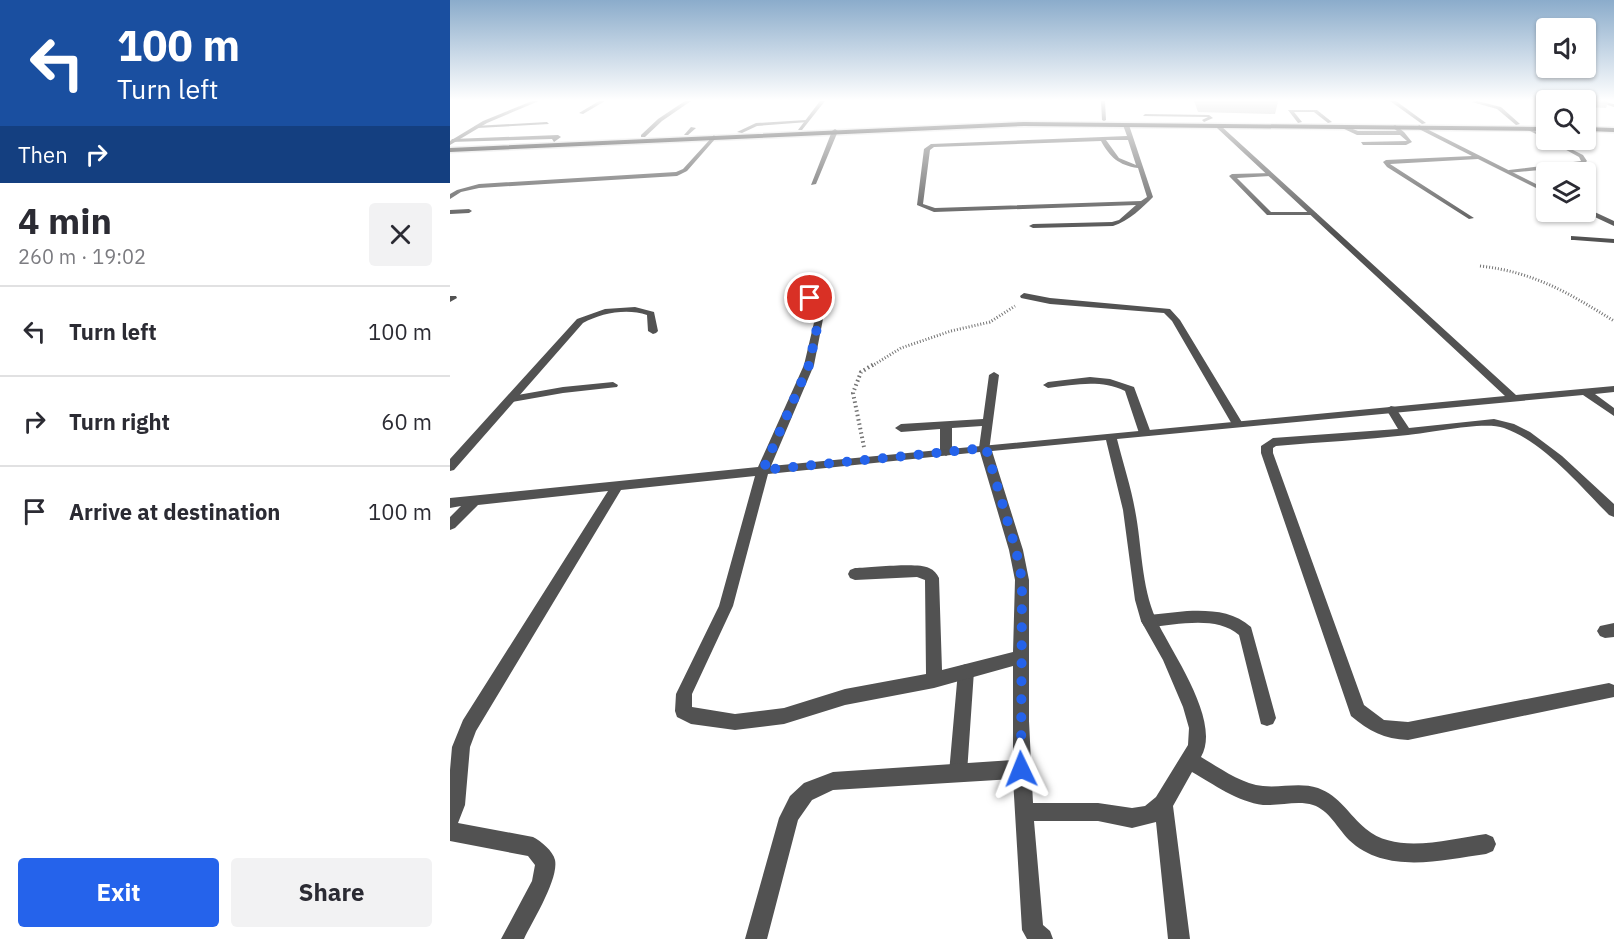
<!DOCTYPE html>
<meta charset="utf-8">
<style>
:root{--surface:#fff;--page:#f2f2f3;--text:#2b2b33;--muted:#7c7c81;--line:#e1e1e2;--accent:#2563eb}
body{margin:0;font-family:"IBM Plex Sans",sans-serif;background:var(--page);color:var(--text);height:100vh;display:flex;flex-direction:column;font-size:22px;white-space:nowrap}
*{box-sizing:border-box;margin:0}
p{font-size:20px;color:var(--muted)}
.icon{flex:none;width:33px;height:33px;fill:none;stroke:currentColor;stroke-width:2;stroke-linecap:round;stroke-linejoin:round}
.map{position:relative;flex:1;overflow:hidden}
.sheet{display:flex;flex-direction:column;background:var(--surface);width:450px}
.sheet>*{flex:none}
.hud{background:#1a4fa0;color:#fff;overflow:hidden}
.controls{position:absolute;left:1086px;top:18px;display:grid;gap:12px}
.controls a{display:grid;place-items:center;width:60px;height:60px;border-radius:6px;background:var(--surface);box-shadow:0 2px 4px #0004;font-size:30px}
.pin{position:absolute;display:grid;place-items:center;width:51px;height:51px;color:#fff;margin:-26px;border:3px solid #fff;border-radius:50%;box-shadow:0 2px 6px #0007}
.me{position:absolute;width:66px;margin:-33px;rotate:358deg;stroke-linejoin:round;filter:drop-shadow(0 0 4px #0008)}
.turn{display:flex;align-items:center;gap:21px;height:126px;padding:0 18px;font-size:27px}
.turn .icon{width:78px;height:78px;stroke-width:2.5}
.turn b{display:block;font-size:42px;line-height:51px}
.then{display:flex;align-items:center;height:57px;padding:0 18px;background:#0003;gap:12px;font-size:22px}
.round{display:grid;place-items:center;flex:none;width:63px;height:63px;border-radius:6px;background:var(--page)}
.overview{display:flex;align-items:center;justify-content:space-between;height:102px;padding:0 18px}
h1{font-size:36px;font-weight:700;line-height:45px}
.cta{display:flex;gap:12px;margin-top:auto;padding:12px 18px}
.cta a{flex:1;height:69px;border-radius:6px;background:var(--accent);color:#fff;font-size:24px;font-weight:700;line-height:69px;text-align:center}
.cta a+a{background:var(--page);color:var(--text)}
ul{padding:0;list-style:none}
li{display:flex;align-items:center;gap:18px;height:90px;padding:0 18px;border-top:2px solid var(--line)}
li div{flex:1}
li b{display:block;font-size:22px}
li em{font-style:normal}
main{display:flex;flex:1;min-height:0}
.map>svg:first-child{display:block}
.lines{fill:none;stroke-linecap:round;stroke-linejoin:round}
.highway-casing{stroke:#dbdbdb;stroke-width:3}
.path-far1{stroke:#747474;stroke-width:3;stroke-dasharray:1 2;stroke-linecap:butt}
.path{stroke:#747474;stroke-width:4;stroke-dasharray:1.5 3;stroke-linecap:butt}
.lane{fill:#525252;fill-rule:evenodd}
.street{fill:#525252;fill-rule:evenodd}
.highway{fill:#000;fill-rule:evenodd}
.wall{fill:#a7a7a7}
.building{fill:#c2c2c2;stroke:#888;stroke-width:1.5}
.route{stroke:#2563eb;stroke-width:10;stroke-dasharray:0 18}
</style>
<main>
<section class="sheet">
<div class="hud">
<div class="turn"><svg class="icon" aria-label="left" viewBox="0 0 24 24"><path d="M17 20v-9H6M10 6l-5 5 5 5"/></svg><div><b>100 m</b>Turn left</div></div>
<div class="then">Then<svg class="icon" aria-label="right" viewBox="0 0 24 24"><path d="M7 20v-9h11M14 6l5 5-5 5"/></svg></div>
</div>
<div class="overview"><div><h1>4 min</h1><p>260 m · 19:02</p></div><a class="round"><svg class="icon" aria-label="close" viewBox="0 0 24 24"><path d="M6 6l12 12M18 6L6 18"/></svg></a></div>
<ul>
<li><svg class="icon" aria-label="left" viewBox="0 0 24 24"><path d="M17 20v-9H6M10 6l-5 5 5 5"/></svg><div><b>Turn left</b></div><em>100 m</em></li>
<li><svg class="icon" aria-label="right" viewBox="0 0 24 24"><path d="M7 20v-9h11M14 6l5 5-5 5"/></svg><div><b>Turn right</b></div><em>60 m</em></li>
<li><svg class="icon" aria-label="arrive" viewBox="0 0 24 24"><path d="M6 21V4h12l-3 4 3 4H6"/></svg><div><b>Arrive at destination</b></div><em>100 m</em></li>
</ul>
<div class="cta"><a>Exit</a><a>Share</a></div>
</section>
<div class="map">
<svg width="1164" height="939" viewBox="0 0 1164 939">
<rect width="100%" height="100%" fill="#fff"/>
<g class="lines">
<!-- highway casing -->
<g class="highway-casing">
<path id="highway" d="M574,122l522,5v4l-522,-5 -574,26v-4z
M1136,127l28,1v4l-28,-1z"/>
</g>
<!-- path-far1 -->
<path class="path-far1" d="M1030,266c54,6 89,27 134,55
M422,366l29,-18 50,-17 39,-9 25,-16"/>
<!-- path -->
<path class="path" d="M414,447l-11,-54 8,-21 13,-8"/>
<!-- lane -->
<path class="lane" d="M1027,101l24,6 19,17 -4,1 -19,-16 -25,-7z
M1148,101l16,3v3l-16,-5z
M838,110h29l15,12 -4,1 -14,-11h-20l8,10 -4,1z
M695,114l64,1 4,3 -9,4 -2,-2 6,-3 -65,-1z
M356,120l2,2 -51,4 -15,7 -5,-1 19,-9z
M97,122l2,2 -72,4 -3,-2z
M676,123l3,2 24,72c-10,10 -24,24 -40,29l-80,2 -4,-2 4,-2 79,-2 7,-2 17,-15 -202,7 -17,-7 7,-56 7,-5 196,-8 -4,-11zM656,140h22l8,25 -17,-7zM651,141c9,16 17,24 37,27l9,29 -6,4 -206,7 -12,-4 7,-54 4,-3z
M945,125l9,7 8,10 -6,3h-43l-2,-3 46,-1 -7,-6h-43l-17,-8 5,-1 13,5h39l-5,-4z
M241,127l5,1 -8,7h-4z
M1078,128l18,8v3l-18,-9z
M385,129l3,2 -22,53 -5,1 21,-54z
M108,135l3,2 -7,5 -2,-3 -102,3 2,-3z
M264,135l2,3 -29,33 -10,5 -198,12 -18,4 -11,7v-5l7,-4 22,-6 197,-12 7,-3z
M1098,140h5l30,15 4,6 -5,5 -75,7 2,-3 72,-9 -2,-4z
M822,173l-2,3 -33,2 34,34h43l3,2 -1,1h-49l-38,-39 3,-2z
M0,210l19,-1 3,2 -3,2 -19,1z
M1121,236l43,3v4l-40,-3h-3z
M574,293l26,5 120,11 10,11 63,104 -6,3 -4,-1 -61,-105 -8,-8 -114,-9 -29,-6 -1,-2z
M544,372l5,3 -10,76 -4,1 -6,-4 3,-22 -30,2v24l-6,4 -6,-4v-23l-39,3 -6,-4 6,-4 82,-5 6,-44z
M640,377l20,2 24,8 17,46 -2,3h-8l-2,-3 -14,-42c-25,-12 -51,-6 -77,-3l-5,-3 5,-3z
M163,382l5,3 -1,2 -54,6 -51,9 -5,-3 5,-3 51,-9z
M941,406l4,1 14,21 85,-9 20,5 16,8 32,24 52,48v13l-5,-2c-29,-29 -65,-73 -105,-87 -21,-7 -72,5 -96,7 -44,5 -88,7 -132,11l-3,2v5l91,252 20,15 24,2 201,-39 5,2v12l-206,43c-24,-1 -39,-9 -57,-24l-90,-263v-7l12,-8 125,-9 -12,-20z
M737,611c23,-1 46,0 64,16l25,91 -3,6 -6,2 -6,-2 -22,-89c-23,-20 -62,-10 -90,-8l-5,-1 -3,-5 3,-5 5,-1z
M1164,623v14l-9,1 -5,-2 -3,-5 3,-5z
M516,664l6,2 2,5 -7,102 -3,6 -6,3 -6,-3 -3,-6 9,-102 2,-5z"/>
<!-- street -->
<path class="street" d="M82,101h7l-52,22 -37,22v-4l33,-20z
M149,101h6l-22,13 -4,-1z
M235,101h6l-29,20 -17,16h-4v-2l17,-16z
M370,101h5l-23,29h-4z
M651,101h4l1,19 -2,1 -2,-1z
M940,101h6l30,22 -4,1z
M969,125l127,64v4l-68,-34 -88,5 84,54 -5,1 -82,-52 -4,-5 3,-2 86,-4 -55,-28z
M767,126h4l295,269 98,-9v6l-19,2 19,14v8l-31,-21 -466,44c6,24 14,48 18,71 7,35 6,76 21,109 15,33 66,102 45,138 19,11 40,27 62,29 18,2 37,-4 55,2 22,8 31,27 48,41 31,26 83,10 120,5l7,3 3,7 -3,7 -7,3c-44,6 -100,21 -137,-14 -11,-11 -20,-30 -36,-35 -15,-5 -34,1 -50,0 -25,-3 -50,-21 -71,-33l-19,34 17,133h-22l-12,-117 -24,6 -34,-7h-64l9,104 7,6 3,8h-26l-5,-9 -9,-151 -180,11 -21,10 -14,20 -31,119h-22l34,-121 11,-22 14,-13 29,-11 180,-12v-94l-79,22 -89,17 -61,19 -49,6 -44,-6 -14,-7 -2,-6 1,-17 43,-88 36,-130 -134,14 -145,241 -6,16 -5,58 -7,18 75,14c8,4 20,14 22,23 4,19 -23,62 -31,79h-23l31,-58 3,-16 -7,-9 -78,-15v-71l2,-23 11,-27 145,-229 -130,14 -23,23 -5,2v-13l11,-11 -11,2v-10l308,-31 46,-102 12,-51 -9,-14 -10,-5v-4c15,0 20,12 27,23l-10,51 -43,101 734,-70 -288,-268zM656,440l17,70 12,90 6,21 22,39 20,47 6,21 -1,17 -32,52 -11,9 -13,2 -34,-5h-65l-4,-82v-141l-6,-30 -31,-99zM530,452l29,98 6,30 -2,72 -71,18 -3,-92c-2,-4 -5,-8 -10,-10 -12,-6 -58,0 -74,0l-5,2 -2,4 2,4 5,2 62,-3 8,3 1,94 -81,15 -61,19 -49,6 -43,-7v-13l41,-88 35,-132z
M1136,208l28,13v5l-30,-14z
M0,296h6l1,2 -7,4z
M185,307l19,5 4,19 -2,2 -3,1 -5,-3 -1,-16c-20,-7 -46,-2 -64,8l-129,147 -4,1v-12l127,-140 28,-10z"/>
<!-- highway -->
<use href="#highway" class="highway"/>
</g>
<!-- wall -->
<path class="wall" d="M744,101h84v1l-3,12 -77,-2z
M1136,101l22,2 -2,5 -20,-1z"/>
<!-- building -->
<path class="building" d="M1136,101h18l4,2 -22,-1z"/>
<!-- sky -->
<linearGradient id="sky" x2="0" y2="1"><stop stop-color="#8baccb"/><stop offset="0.43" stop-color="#fff"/><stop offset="1" stop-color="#fff" stop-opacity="0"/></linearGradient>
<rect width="1164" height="233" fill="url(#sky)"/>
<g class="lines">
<!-- route -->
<path class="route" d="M360,298l10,16 -11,51 -46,105 223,-22 30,102 6,30 -1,189"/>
</g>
</svg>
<div class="controls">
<a><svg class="icon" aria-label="sound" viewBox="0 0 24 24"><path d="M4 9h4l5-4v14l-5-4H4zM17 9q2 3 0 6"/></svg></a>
<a><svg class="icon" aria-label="search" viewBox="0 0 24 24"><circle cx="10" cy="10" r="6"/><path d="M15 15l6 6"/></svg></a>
<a><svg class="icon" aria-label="layers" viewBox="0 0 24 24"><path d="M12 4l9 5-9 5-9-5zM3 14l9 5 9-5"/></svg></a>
</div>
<div class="pin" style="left:360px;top:298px;background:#d93025"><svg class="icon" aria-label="arrive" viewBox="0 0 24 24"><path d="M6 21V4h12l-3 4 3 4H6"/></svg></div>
<svg class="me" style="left:571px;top:769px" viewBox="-20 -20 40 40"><path d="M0-17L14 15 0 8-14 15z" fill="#2563eb" stroke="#fff" stroke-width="4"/></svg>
</div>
</main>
